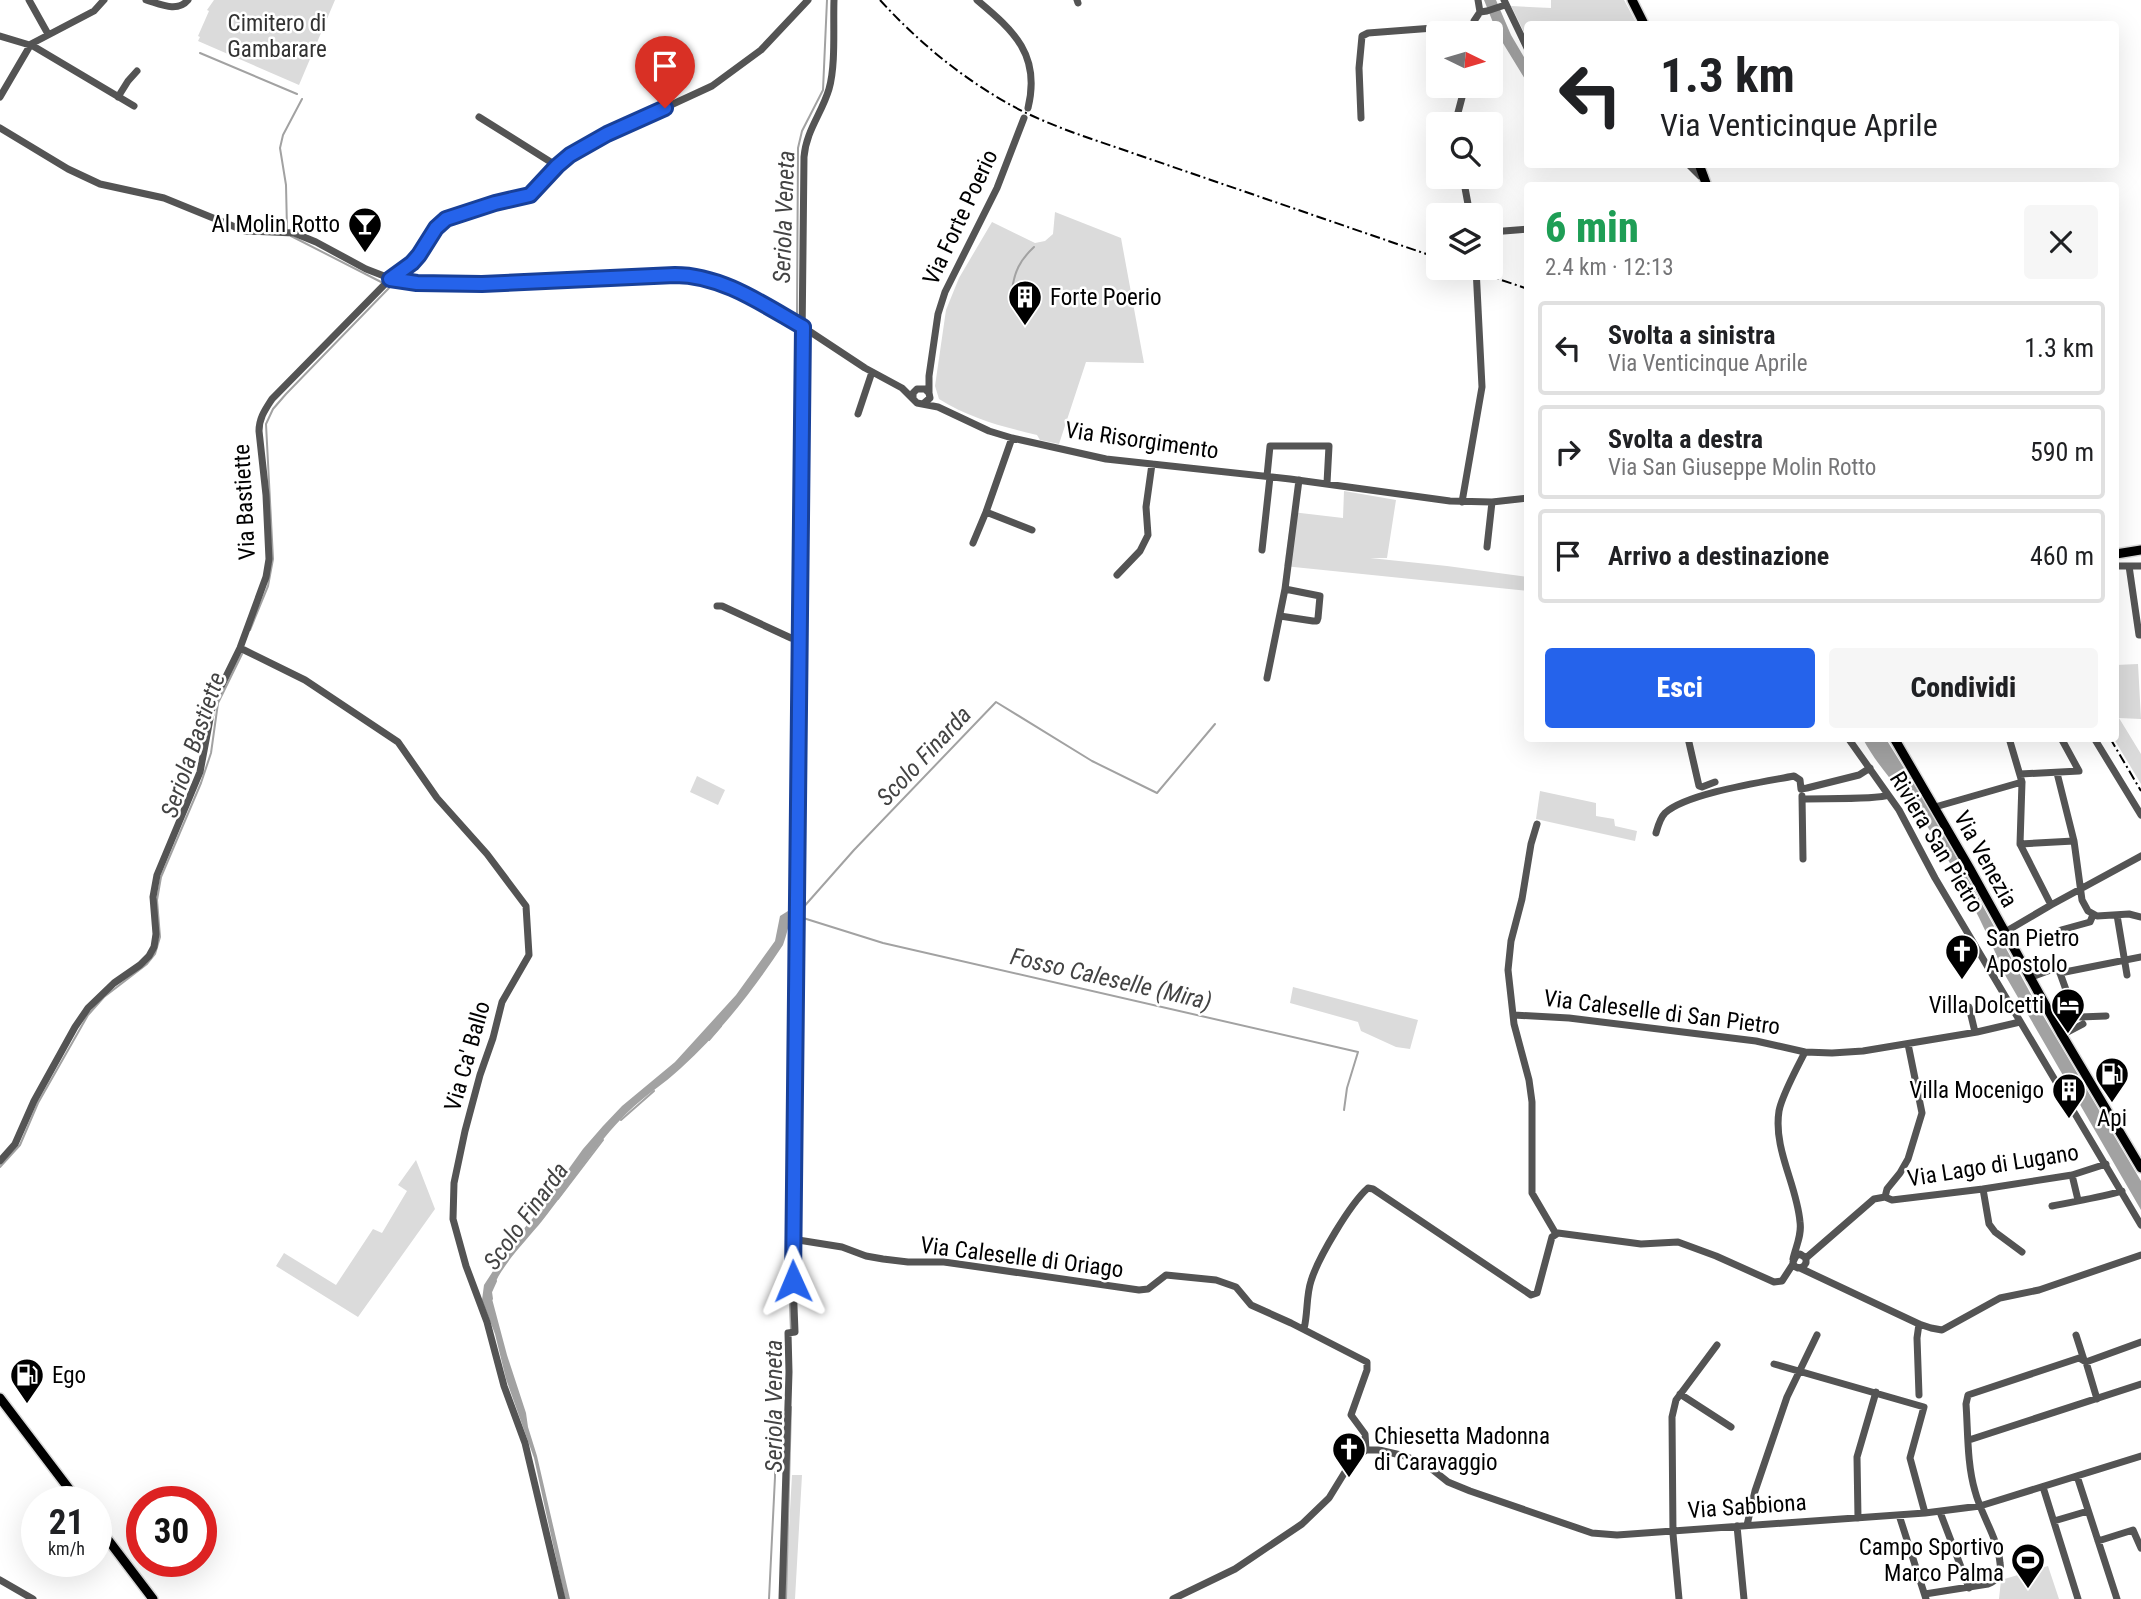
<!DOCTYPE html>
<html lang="it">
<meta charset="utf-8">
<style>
:root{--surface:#fff;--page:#f6f6f6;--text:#202124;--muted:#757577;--line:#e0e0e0;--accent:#2563eb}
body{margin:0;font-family:"Roboto Condensed",sans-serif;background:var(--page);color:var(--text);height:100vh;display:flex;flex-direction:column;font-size:26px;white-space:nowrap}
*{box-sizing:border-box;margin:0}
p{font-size:23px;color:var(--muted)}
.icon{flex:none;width:38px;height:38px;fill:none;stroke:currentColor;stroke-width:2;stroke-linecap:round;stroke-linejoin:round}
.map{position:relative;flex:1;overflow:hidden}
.sheet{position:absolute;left:1524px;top:182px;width:595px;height:560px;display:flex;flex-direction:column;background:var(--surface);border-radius:7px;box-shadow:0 7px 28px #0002}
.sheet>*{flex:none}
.guide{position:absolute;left:1524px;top:21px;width:595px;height:147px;border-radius:7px;box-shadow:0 7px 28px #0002;background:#fff;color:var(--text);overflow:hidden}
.needle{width:46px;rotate:95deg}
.fabs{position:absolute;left:1426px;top:21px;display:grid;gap:14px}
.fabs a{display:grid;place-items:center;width:77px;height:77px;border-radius:7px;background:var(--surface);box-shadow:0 7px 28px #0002;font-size:35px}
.speed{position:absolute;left:21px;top:1486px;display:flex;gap:14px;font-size:35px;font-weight:700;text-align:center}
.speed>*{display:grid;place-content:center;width:91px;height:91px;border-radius:50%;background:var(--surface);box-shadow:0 7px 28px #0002;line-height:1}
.speed small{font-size:18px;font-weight:400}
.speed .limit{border:10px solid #d22;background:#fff;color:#111}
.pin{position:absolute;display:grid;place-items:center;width:60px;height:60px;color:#fff;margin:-72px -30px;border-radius:50% 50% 50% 0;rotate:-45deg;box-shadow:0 0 7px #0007}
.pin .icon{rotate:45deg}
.me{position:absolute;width:77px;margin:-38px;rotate:359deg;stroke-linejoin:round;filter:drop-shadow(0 0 5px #0008)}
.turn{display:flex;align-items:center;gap:24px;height:147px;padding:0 21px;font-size:32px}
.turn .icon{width:91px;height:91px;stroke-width:2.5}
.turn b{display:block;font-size:49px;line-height:60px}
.round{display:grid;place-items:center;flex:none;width:74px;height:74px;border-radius:7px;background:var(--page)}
.overview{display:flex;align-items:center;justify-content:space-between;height:119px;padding:0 21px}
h1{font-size:42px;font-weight:800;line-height:52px;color:#1e9e55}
.cta{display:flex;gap:14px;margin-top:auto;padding:14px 21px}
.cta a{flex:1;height:80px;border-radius:7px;background:var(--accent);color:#fff;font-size:28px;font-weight:800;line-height:80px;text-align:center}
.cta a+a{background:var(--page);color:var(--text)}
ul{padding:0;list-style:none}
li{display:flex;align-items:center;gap:21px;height:94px;margin:0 14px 10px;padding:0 7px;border:4px solid var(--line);border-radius:7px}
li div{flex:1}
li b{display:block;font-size:26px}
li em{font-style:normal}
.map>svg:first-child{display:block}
.green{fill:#dbdbdb}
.water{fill:#a2a2a2}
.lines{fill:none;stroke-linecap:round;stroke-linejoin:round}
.stream{stroke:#a2a2a2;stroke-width:2}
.major-casing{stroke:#dbdbdb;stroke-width:12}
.minor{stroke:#545454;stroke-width:7}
.major{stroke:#000;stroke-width:9}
.rail{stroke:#000;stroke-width:2;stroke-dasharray:10 3.5 2 3.5;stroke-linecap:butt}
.route-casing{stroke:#184099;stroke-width:18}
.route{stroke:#2563eb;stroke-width:12}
.labels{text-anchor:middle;stroke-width:5;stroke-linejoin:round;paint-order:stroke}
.park-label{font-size:23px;fill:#323232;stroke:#fff}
.street-label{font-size:23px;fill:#000;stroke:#fff}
.poi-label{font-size:23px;fill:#000;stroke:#fff;text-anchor:end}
.water-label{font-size:24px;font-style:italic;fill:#434343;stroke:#fff}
</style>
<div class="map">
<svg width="2141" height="1599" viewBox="0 0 2141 1599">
<rect width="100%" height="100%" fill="#fff"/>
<!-- green -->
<path class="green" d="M214,0h121l-36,85 -101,-44 2,-4 -2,-1 11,-25 -2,-1z
M1551,0h73l13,24h-109v16l-17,-34 40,2z
M1055,212l66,26 23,125 -58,-1 -27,82 -19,-4 -3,-5c-34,-8 -68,-17 -98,-36l-4,-13 11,-76 13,-32 33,-56 43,21 10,-2 8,-7z
M1344,491l52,9 -9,58h-17l77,8 81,11v14l-244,-25 8,-54 51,6z
M2138,664l3,55 -22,-1 22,36v30l-27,-45 2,-74z
M697,776l28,14 -7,15 -28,-13z
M1540,791l56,12v13l18,3 1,7 22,5 -2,10 -99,-22z
M1293,987l125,33 -8,29 -14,-2 -35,-16 -3,-9 -68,-19z
M416,1160l19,49 -77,108 -82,-51 8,-13 52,32 37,-56 9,4 25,-42 -9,-6z
M792,1475h10l-7,124h-10z
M2048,1566l11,33h-60l2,-19z"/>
<!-- water -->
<path class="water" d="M1484,0h12l15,35 17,29v20l-30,-49z
M1863,739h23l49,79 103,189 103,174v29l-136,-235c-21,-50 -47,-102 -78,-149 -20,-30 -47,-55 -64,-87z
M788,911h3c0,8 -5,26 -8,34 -29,44 -63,88 -102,123 -17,16 -37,28 -53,44 -34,33 -57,73 -86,109 -16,20 -46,49 -51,74l16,60 19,58 2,14 9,29 33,143h-5l-31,-141 -28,-79 -11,-45 -13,-34 2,-15 24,-37 29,-35 46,-64 20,-23 19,-20 53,-44 61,-67 39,-54 5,-25z"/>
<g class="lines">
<!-- stream -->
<path class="stream" d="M200,53l97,41
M287,229l-1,-44 -6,-37 3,-13 19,-36
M291,236l92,47
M1012,291c2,-19 8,-31 22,-44
M797,314l1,-166 4,-17 21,-41 4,-90
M796,547l1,-216
M250,630l18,-44 5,-27 -7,-135 7,-15 13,-15 103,-106v-2
M793,880v-16
M801,910l53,-60 142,-148 96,59 65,32 58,-69
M800,917l83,26 475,109 -11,36 -3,22
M709,1040l12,-14
M621,1120l33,-29
M0,1167l20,-22 18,-42 50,-88 16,-18 43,-33 8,-10 5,-17 -3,-37 4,-23 40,-94 10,-30 7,-50 24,-49
M558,1199l45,-59
M492,1299l-1,-7 5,-11
M791,1331l-3,-79 4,-318
M769,1599l6,-122v-6l5,-4
M786,1599l5,-192"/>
<!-- major casing -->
<g class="major-casing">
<path id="major" d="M1632,0l12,24
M1699,164l8,22
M2116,554l25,-4
M1894,738l76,131 92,166 79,133
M0,1398l79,104
M96,1524l57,75"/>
</g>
<!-- minor -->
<path class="minor" d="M29,0l19,34
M146,0c14,4 31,13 42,0
M977,0c37,31 64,55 51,108
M1077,0l1,3
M1504,0l24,50
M1480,12l7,-1 18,-6
M1473,33l1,-12 6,-9 -2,-12
M0,36l33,10 101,60
M0,97l31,-53 63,-33 10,-11
M118,97l10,-16 9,-10
M479,117l78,49
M1361,118l-2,-50 3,-32 6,-3 105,-8
M1455,124l10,-38
M0,128l68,41 32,15 64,14 81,33 49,2 22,9 50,27 31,12 20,2 65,1 193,-9 29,2 30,12 69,38 62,41 37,20 15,15 21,4 51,24 23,7 94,21 184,20 160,22 42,1 36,-4
M1688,164l12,12h4
M1463,177l7,38
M1491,232l37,-3
M929,393v-17l9,-62 7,-22 52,-104 27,-70
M913,398v-5l4,-4h8l4,4 1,5 -7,6
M858,414l14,-42
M1267,476l3,-30h59l-2,37
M1462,502l20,-115 -6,-119
M986,512l46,18
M973,543l13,-31 26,-74
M1487,547l5,-45
M1262,550l8,-73
M2116,566h25
M2129,566l10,69h2
M1117,575l23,-24 8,-16 -2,-28 6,-43
M717,606h5l69,32
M1280,616l33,5h4l1,-3 2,-22 -35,-7
M240,648l65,32 93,62 39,56 50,56 39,52 3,49 -27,47 -9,36 -13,37 -15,56 -11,52 -1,36 13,47 21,56 17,64 21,57 37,156
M1267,678l18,-89 14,-109
M1688,738l11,48 3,1 13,-5
M1848,738l51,72 36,68 206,347
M2009,738l13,44 -2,62 31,61
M2094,738l47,77
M2057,773l17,68 8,59 6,11 9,5 32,-2 12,3
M2020,774l59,-3 -18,-33
M1802,796l1,63
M1802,799c17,-1 75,1 86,-4
M1935,807l87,-25
M1537,824l-6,20 -9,55 -11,42 -3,29 6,54 15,56 3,22v91l24,41
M1656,833c2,-7 4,-15 9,-20 22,-20 98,-31 129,-37l6,4 1,9 6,-1 52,-13 11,-7
M2020,844l54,-3
M2117,915l10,60
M2005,932l46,-27 90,-49
M2055,942l9,-2 -3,-10 29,-8 3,-7
M2060,973l10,28 10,16 26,-1
M2029,978l27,-10 4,5 81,-16
M1969,1007l6,25
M1514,1015l55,3 187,23 49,11 27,1 31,-2 114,-19 43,-10
M2062,1035l21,-11
M0,1161l15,-17 19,-43 41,-74 13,-19 26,-25 26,-18 9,-9 5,-9 2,-13 -3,-37 4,-22 43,-103 13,-69 27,-55 26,-71 3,-18 -3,-64 -7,-64c0,-13 6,-21 13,-32l118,-120 12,-8 17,-16 17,-27 5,-5 54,-20 35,-8 27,-29 19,-15 32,-17 104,-48 49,-36 47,-50
M2072,1175l6,25
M1983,1189l6,35 6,8 27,20
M1885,1197l2,-8 13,-16 8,-14 14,-46 -14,-69
M2052,1206c23,-5 47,-8 70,-15
M792,1239l50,8 24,9 17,3 25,3h36l195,28 9,-1 18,-14 50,5 20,7 15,18 40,18 76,39v8l-16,45 14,19 1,16
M1806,1258l-6,-4 -4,2 -3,6 1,4 4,2 5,-1 3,-4v-5l68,-59 11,-2 7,3 91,-11 89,-14 34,-11
M1793,1259c3,-13 9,-24 7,-37 -3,-37 -27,-73 -21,-111 3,-16 18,-43 26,-59
M1800,1268l119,56 12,4 11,2 58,-32 39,-8 102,-35
M1919,1324l-2,14 2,57
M1304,1329c4,-16 2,-33 7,-48 7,-23 39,-77 57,-93l5,1 158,106 6,-2 15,-56 6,-4 83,11 37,-2 38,14 58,26 8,-1 11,-17
M2076,1335l8,25
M2086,1362l55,-20
M2086,1362l11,37
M1774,1364l150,43 -14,51 15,55
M1680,1394l51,33
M1969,1440l172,-56
M2077,1476l40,123
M2043,1487l35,112
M1940,1512l29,76
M1899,1515l27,84
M1858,1518l-1,-61 19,-65
M2054,1521l34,-10
M1747,1525l8,-34 32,-94 30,-62
M1737,1526l7,73
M2098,1541l35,-11 8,18
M0,1580l33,19
M1925,1594l63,-10c10,-4 14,-10 12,-21 -2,-25 -19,-48 -25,-72 -8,-27 -7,-59 -9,-87l2,-9 111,-37 7,4
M782,1599l7,-227 -1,-39 7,-1 -3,-77 12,-1098c2,-26 18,-44 25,-68 7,-24 4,-63 5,-89
M1173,1599l62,-30 67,-45 27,-26 24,-39 13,-9h13l26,6 23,10 20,16 22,9 122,42 25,2 308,-22 55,-7 161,-50
M1679,1599l-6,-65 -1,-117 4,-17 41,-55"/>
<!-- major -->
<use href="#major" class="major"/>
<!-- rail -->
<path class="rail" d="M880,0c41,45 89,84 144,112 19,9 39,17 59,24l355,122
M1466,268l62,21
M2110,738l31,53"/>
</g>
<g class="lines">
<!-- route casing -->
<g class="route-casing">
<path id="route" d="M665,108l-58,26 -37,21 -13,11 -27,29 -35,8 -49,16 -10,9 -17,27 -7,8 -22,16 27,4 65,1 193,-9c47,0 89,30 128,52l-10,954"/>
</g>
<!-- route -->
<use href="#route" class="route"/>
</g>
<!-- icons -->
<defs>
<g id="bar-pin" transform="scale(1.75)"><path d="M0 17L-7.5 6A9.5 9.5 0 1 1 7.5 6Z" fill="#000" stroke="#fff"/><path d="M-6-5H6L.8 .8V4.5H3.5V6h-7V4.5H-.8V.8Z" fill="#fff"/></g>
<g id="building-pin" transform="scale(1.75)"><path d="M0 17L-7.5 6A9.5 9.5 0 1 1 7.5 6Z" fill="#000" stroke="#fff"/><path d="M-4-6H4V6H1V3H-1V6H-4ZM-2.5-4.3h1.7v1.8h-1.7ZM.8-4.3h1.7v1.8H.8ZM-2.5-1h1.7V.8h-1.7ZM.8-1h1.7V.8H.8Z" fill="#fff"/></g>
<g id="church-pin" transform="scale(1.75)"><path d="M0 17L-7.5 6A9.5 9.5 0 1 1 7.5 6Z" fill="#000" stroke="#fff"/><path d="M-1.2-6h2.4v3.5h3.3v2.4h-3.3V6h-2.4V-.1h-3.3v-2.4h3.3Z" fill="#fff"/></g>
<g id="hotel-pin" transform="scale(1.75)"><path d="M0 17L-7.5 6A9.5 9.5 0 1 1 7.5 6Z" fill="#000" stroke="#fff"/><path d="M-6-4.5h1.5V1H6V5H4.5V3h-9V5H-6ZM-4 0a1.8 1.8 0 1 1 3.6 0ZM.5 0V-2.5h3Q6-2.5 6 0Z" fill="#fff"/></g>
<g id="fuel-pin" transform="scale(1.75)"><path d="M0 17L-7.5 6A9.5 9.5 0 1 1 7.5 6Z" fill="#000" stroke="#fff"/><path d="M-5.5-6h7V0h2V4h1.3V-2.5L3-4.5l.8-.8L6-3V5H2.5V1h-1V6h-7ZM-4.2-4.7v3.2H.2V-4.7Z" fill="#fff"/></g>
<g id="stadium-pin" transform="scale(1.75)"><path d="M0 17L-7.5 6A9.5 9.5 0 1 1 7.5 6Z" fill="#000" stroke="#fff"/><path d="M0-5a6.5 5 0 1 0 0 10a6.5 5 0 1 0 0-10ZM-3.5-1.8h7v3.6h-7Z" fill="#fff"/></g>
</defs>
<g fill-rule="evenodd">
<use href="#bar-pin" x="365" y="224"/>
<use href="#building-pin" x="1025" y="297"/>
<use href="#church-pin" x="1962" y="951"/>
<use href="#hotel-pin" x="2068" y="1005"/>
<use href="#fuel-pin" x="2112" y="1074"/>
<use href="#building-pin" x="2069" y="1090"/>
<use href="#fuel-pin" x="27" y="1375"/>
<use href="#church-pin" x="1349" y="1449"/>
<use href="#stadium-pin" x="2028" y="1560"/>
</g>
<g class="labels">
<!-- park labels -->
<g class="park-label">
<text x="277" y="31">Cimitero di<tspan x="277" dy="26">Gambarare</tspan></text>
</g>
<!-- street labels -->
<g class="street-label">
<text transform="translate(960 217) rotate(-65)" y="8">Via Forte Poerio</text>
<text transform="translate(1142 440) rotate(8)" y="8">Via Risorgimento</text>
<text transform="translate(244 502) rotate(-93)" y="8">Via Bastiette</text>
<text transform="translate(1937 842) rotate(59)" y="8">Riviera San Pietro</text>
<text transform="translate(1986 859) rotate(61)" y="8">Via Venezia</text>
<text transform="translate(1662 1012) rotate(7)" y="8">Via Caleselle di San Pietro</text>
<text transform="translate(467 1056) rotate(-74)" y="8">Via Ca' Ballo</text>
<text transform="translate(1993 1165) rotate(-9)" y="8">Via Lago di Lugano</text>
<text transform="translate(1022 1257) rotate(7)" y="8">Via Caleselle di Oriago</text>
<text transform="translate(1747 1506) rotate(-4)" y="8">Via Sabbiona</text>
</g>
<!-- poi labels -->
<g class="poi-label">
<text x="340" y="232">Al Molin Rotto</text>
<text x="1050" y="305" text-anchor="start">Forte Poerio</text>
<text x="1986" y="946" text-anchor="start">San Pietro<tspan x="1986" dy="26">Apostolo</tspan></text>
<text x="2044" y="1013">Villa Dolcetti</text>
<text x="2044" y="1098">Villa Mocenigo</text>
<text x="2112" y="1126" text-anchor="middle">Api</text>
<text x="52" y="1383" text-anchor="start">Ego</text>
<text x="1374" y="1444" text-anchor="start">Chiesetta Madonna<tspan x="1374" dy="26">di Caravaggio</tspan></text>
<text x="2004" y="1555">Campo Sportivo<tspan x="2004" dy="26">Marco Palma</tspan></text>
</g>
<!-- water labels -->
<g class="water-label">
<text transform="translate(784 217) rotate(-88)" y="8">Seriola Veneta</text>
<text transform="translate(193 745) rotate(-71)" y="8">Seriola Bastiette</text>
<text transform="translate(924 756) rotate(-47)" y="8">Scolo Finarda</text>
<text transform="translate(1111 979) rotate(13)" y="8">Fosso Caleselle (Mira)</text>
<text transform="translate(526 1216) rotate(-54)" y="8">Scolo Finarda</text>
<text transform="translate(774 1406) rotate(-90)" y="8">Seriola Veneta</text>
</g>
</g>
</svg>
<div class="fabs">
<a><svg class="needle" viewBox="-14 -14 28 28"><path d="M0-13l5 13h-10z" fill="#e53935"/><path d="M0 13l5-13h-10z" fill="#757577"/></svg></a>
<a><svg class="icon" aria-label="search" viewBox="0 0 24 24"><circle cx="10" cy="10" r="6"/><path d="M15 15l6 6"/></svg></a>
<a><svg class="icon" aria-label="layers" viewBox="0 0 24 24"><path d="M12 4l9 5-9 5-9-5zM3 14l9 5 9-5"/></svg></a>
</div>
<div class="speed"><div>21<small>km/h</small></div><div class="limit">30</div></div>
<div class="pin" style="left:665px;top:108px;background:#d93025"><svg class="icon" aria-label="arrive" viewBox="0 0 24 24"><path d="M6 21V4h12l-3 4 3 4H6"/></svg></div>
<svg class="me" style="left:793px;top:1281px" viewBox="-20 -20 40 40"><path d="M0-17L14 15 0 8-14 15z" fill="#2563eb" stroke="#fff" stroke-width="4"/></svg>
<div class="guide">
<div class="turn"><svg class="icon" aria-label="left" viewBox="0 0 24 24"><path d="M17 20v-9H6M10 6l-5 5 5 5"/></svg><div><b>1.3 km</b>Via Venticinque Aprile</div></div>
</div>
<section class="sheet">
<div class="overview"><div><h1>6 min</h1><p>2.4 km · 12:13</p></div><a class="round"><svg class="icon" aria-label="close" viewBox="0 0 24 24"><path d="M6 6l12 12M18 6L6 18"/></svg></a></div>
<ul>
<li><svg class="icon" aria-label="left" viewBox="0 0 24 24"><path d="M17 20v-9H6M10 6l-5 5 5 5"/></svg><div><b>Svolta a sinistra</b><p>Via Venticinque Aprile</p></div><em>1.3 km</em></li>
<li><svg class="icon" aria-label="right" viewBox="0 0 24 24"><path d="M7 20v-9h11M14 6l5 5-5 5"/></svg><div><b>Svolta a destra</b><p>Via San Giuseppe Molin Rotto</p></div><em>590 m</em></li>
<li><svg class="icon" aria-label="arrive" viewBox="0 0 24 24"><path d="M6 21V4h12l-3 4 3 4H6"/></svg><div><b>Arrivo a destinazione</b></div><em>460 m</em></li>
</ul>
<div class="cta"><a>Esci</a><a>Condividi</a></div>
</section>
</div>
